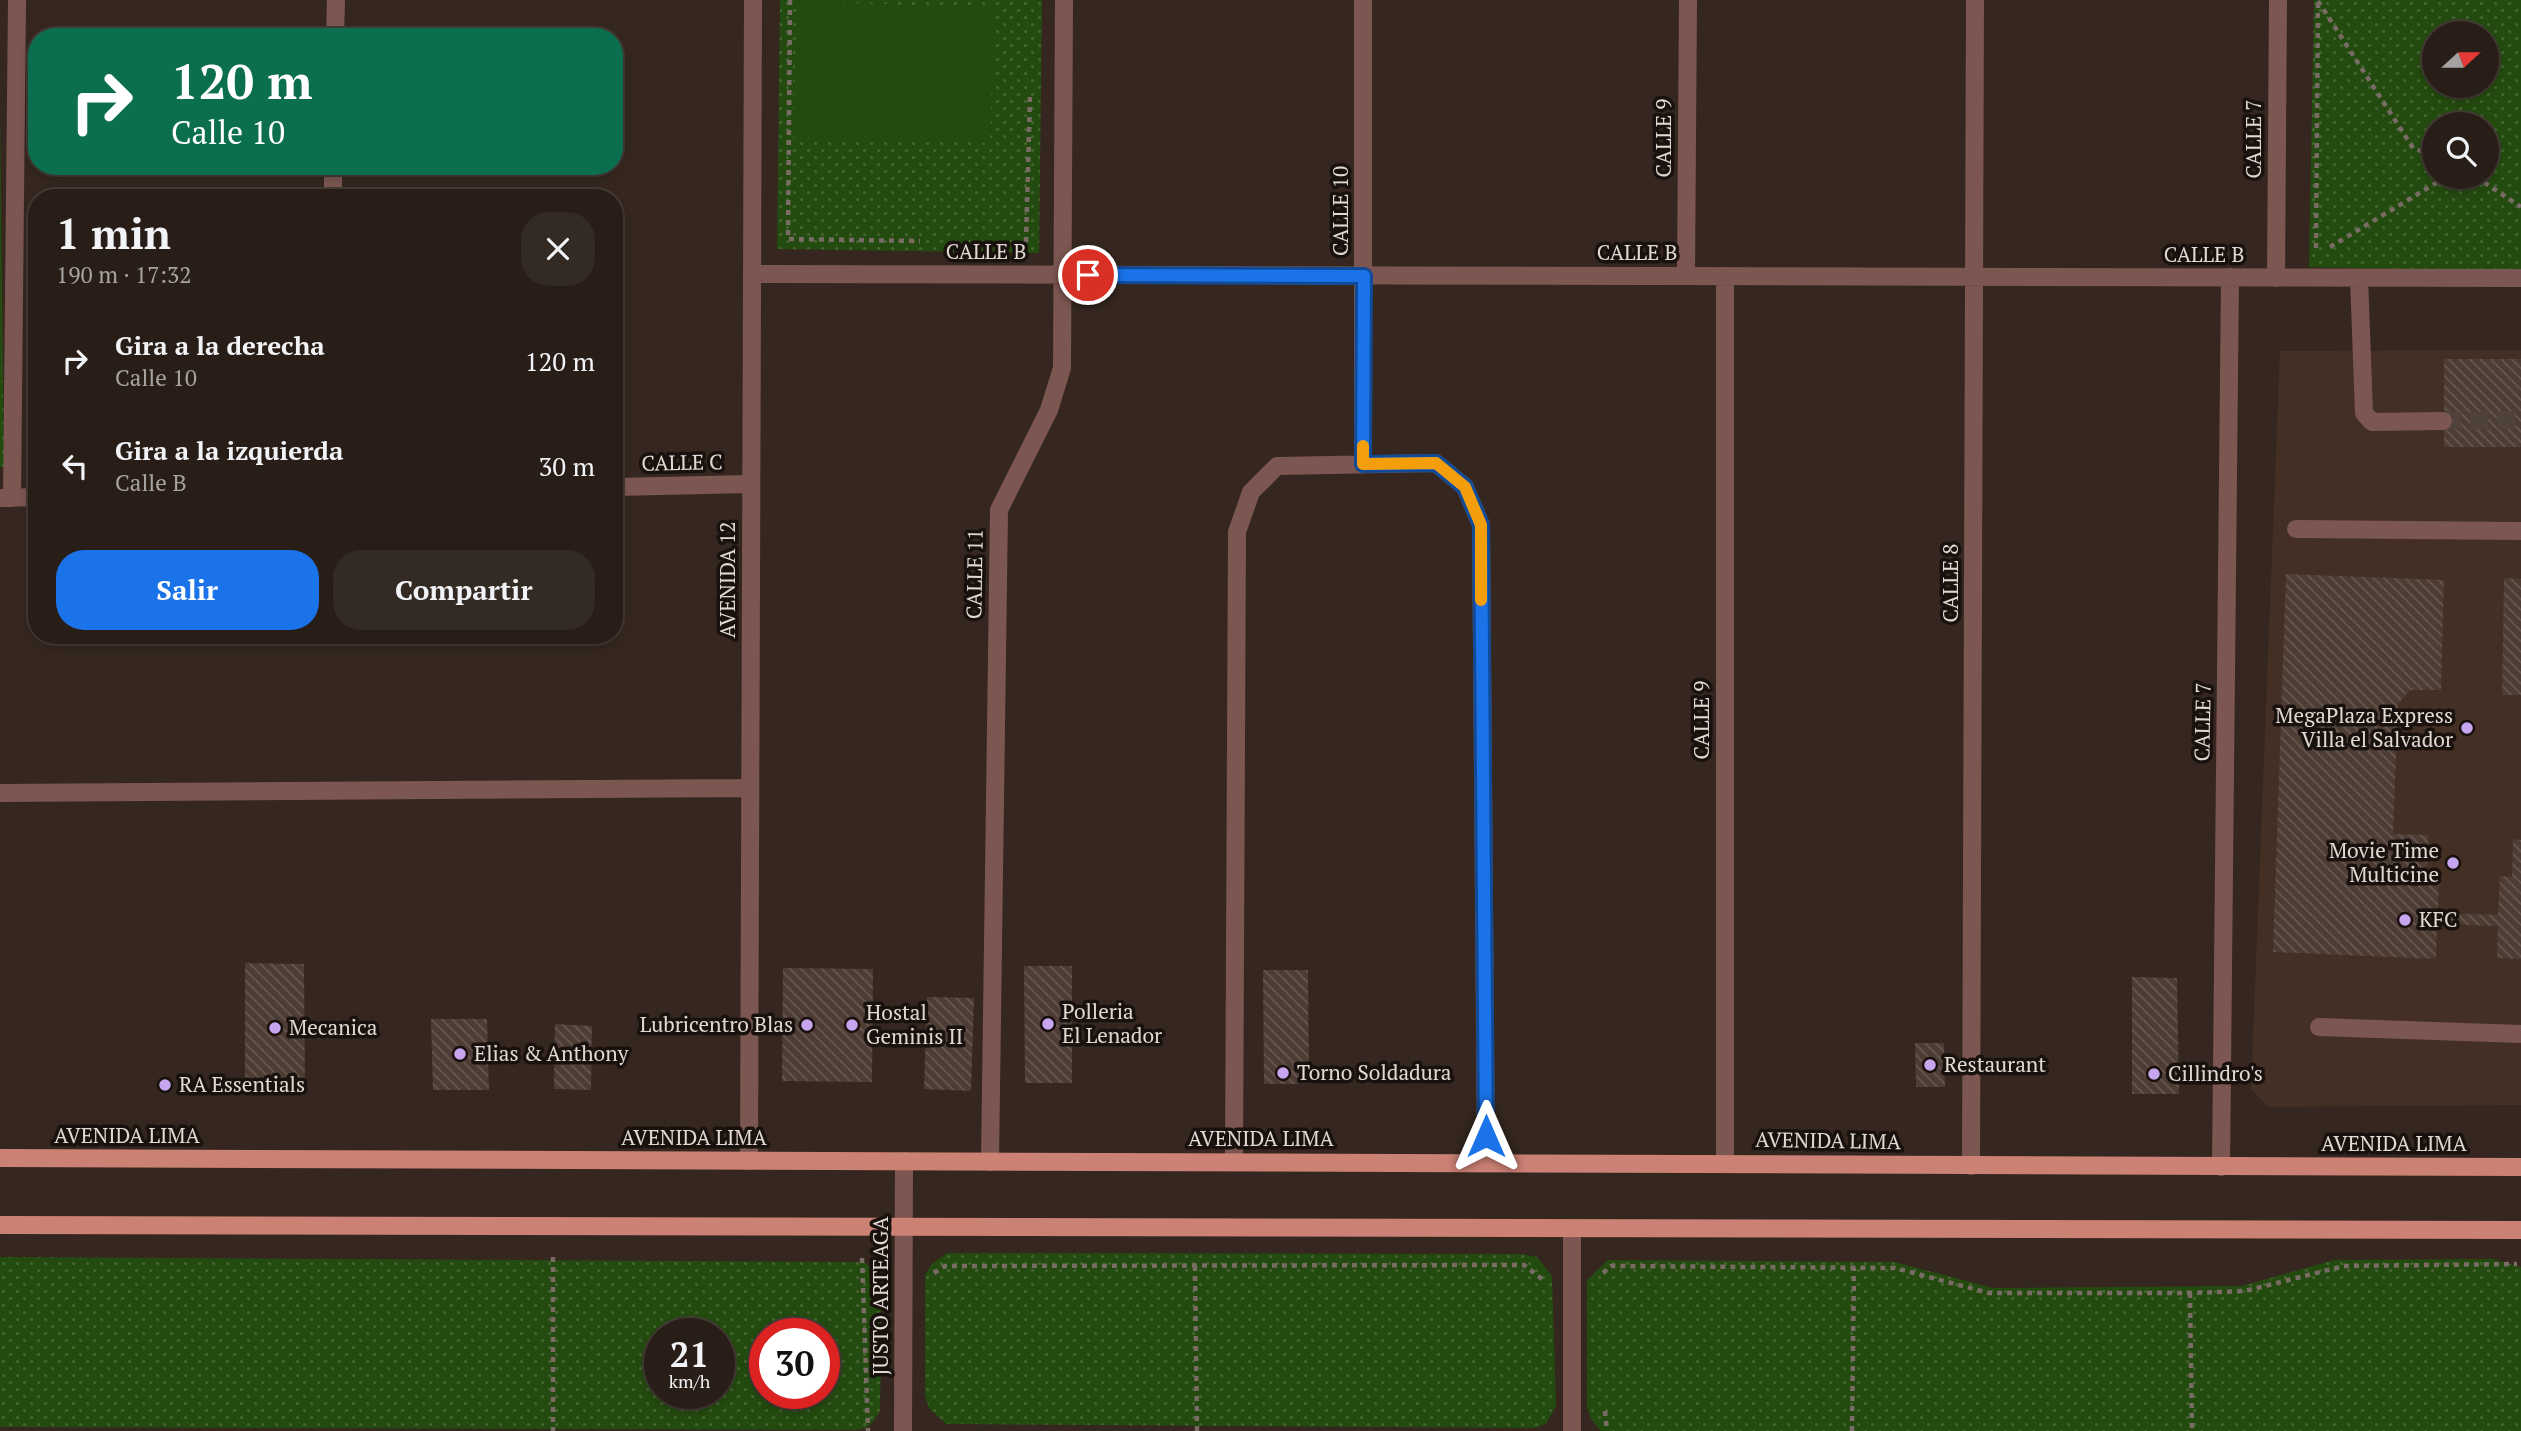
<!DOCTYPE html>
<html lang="es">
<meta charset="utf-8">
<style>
:root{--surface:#281d17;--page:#342a24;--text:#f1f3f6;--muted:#a5a2a1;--line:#443b36;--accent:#1a73e8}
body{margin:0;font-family:"PT Serif",serif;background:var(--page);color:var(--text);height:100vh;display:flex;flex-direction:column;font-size:26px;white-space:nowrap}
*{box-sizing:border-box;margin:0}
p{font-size:23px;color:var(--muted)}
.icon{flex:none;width:38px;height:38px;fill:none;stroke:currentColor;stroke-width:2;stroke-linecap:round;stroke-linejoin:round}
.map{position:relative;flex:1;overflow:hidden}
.drawer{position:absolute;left:28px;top:189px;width:595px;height:455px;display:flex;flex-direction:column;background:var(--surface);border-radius:28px;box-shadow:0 4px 10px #0003,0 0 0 2px var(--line)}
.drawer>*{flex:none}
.hud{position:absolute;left:28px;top:28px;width:595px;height:147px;border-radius:28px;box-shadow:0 4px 10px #0003,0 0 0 2px var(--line);background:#0b6e4f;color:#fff;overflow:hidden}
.needle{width:46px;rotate:69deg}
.buttons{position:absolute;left:2422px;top:21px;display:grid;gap:14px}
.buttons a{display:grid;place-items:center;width:77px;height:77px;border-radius:50%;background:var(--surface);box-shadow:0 4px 10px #0003,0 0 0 2px var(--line);font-size:35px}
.speed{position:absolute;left:644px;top:1318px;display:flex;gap:14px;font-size:35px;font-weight:700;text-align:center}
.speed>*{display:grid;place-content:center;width:91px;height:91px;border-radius:50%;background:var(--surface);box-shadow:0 4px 10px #0003,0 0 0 2px var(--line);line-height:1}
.speed small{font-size:18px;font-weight:400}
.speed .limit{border:10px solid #d22;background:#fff;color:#111}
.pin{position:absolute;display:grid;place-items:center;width:60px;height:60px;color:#fff;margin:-30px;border:4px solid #fff;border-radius:50%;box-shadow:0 2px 7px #0007}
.me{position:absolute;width:77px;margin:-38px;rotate:0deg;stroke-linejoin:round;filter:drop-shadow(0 0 5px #0008)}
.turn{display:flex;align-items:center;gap:24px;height:147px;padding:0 28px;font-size:32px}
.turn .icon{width:91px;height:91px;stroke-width:2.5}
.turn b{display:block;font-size:49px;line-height:60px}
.round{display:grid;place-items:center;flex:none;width:74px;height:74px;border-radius:28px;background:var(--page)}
.overview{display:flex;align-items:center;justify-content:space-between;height:119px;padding:0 28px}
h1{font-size:42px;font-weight:700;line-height:52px}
.primary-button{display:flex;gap:14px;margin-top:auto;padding:14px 28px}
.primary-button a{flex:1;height:80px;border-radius:28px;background:var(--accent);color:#fff;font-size:28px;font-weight:700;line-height:80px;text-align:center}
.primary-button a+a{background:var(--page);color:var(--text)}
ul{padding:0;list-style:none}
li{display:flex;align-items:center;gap:21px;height:105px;padding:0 28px}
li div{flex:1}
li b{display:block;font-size:26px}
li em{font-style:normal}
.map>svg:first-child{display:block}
.built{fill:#432f23}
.grass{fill:url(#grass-dots);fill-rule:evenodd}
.garden{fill:#244b0f}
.building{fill:url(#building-back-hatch)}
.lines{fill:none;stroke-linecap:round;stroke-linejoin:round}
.minor-tunnel{stroke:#4f423a;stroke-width:18;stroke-dasharray:18 9;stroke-linecap:butt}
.path{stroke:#786c65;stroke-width:4.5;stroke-dasharray:5 5;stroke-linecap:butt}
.minor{stroke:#7c5751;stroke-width:18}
.major{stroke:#cc8175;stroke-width:18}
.route-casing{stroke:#114b97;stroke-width:18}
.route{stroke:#1a73e8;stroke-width:12}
.slow{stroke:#f59e0b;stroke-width:12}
.poi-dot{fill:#c7a6ef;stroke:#18110e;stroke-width:2.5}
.labels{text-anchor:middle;stroke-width:7;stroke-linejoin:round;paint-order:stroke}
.street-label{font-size:21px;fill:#e2d8d3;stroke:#18110e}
.poi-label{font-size:21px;fill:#e2d8d3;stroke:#18110e;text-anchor:start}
</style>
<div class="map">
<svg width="2521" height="1431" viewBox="0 0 2521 1431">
<defs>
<pattern id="grass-dots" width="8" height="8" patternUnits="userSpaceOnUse" patternTransform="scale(1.75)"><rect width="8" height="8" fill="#244b0f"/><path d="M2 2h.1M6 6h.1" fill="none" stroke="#446431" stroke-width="1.8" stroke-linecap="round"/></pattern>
<pattern id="building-back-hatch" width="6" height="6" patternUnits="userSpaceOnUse" patternTransform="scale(1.75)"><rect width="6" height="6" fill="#4c3c34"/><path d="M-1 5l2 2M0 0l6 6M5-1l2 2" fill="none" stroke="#665750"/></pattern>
</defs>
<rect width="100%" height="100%" fill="#35271f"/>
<!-- built -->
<path class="built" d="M2521,350v755l-253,2 -17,-18 29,-738z"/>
<!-- grass -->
<path class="grass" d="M780,0h262l-3,253 -262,-4z
M2314,0h207v272l-212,-5zM2434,33h53v53h-53zM2434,124h53v53h-53z
M0,110l4,357h-4z
M947,1253l576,1 14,3 15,19 4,130 -10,18 -12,4 -588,-4 -17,-16 -4,-13v-120l7,-11z
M0,1257l864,5 12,10 6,10 -2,128c-5,11 -11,19 -23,20l-857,-3zM660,1334h59v59h-59zM765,1334h59v59h-59z
M2493,1259l28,8v164h-920l-10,-12 -4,-12v-127l21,-20 286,2 99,26 249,-2 92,-26z"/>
<!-- garden -->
<path class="garden" d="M797,1l197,7 -4,135 -197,-6z"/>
<!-- building -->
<path class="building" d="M2444,359h77v88h-77z
M2286,574l158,6 -3,110h-31l-12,14 -5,130 35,1 -1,39 12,1 -1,38 60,2 2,-39 12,1 1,-38 8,1v119l-24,-1 1,-32 -61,-2 -1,35 -163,-7z
M2504,578l17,1v116h-19z
M245,963l59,1 1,129h-60z
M1024,966h48v117h-47z
M783,968l90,1 -1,113 -90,-1z
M1263,970h45l1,114h-45z
M2132,977l45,1 2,116h-47z
M927,997l47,1 -3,93 -47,-2z
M431,1019h56l2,71h-56z
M555,1024l37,2 -1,64 -37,-1z
M1915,1043h29l1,44h-29z"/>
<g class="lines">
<!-- minor-tunnel -->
<path class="minor-tunnel" d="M2443,421l78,-1"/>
<!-- path -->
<path class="path" d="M790,0l-2,239 132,2
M2318,1l95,147 21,8
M2476,177l45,30
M1026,242l4,-147
M2330,247l116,-70
M2316,248l2,-247
M553,1257v174
M862,1258l6,173
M1195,1266l2,165
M934,1273l11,-7 579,-1 18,14
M1603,1273l8,-7 284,2 94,25h201l55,-2 99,-25 173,-2
M2190,1293l2,138
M1605,1411l2,20
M1852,1431l2,-163"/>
<!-- minor -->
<path class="minor" d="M1363,0v464
M335,37l1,-37
M333,198v-32
M752,274l1769,4
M1686,276l2,-276
M1725,276v887
M2276,278l2,-278
M2359,278l5,135 8,9 71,-1
M614,487l137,-3
M2,498l35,-1
M12,498l5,-498
M2296,529l225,2
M0,793l750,-5
M2319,1027l202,7
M749,1161l4,-1161
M990,1162l9,-652 50,-100 13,-42 2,-368
M1234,1162l3,-630 14,-40 26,-26 159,-3 29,24 16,38 5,637
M1971,1166l4,-1166
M2221,1167l9,-890
M903,1431l1,-270
M1572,1431v-202"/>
<!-- major -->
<path class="major" d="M0,1158l2521,9
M0,1225l2521,5"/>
</g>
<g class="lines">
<!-- route casing -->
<g class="route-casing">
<path id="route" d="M1088,275l276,1 -1,188 73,-1 29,24 16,38 5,611"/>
</g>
<!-- route -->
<use href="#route" class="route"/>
<!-- slow -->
<path class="slow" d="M1363,446v18l73,-1 29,24 16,38v75"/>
</g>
<!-- markers -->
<g class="poi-dot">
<circle cx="2467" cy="728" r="7"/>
<circle cx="2453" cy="863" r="7"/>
<circle cx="2405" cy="920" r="7"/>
<circle cx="1048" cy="1024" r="7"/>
<circle cx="807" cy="1025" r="7"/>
<circle cx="852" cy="1025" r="7"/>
<circle cx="275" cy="1028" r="7"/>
<circle cx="460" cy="1054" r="7"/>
<circle cx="1930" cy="1065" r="7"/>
<circle cx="1283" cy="1073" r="7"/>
<circle cx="2154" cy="1074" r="7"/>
<circle cx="165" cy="1085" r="7"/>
</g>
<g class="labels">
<!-- street labels -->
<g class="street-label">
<text transform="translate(1664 138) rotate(-90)" y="7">CALLE 9</text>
<text transform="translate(2254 139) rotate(-90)" y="7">CALLE 7</text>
<text transform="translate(1341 211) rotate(-90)" y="7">CALLE 10</text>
<text x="986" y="259">CALLE B</text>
<text x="1637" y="260">CALLE B</text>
<text x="2204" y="262">CALLE B</text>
<text transform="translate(682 463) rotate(-1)" y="7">CALLE C</text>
<text transform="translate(975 574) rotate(-89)" y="7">CALLE 11</text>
<text transform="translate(728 580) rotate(-90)" y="7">AVENIDA 12</text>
<text transform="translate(1951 583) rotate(-90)" y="7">CALLE 8</text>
<text transform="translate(1702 720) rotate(-90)" y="7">CALLE 9</text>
<text transform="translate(2203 722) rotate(-89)" y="7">CALLE 7</text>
<text x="127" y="1143">AVENIDA LIMA</text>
<text x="694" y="1145">AVENIDA LIMA</text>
<text x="1261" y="1146">AVENIDA LIMA</text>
<text transform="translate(1828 1141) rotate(1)" y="7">AVENIDA LIMA</text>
<text x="2394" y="1151">AVENIDA LIMA</text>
<text transform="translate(881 1296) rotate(-90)" y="7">JUSTO ARTEAGA</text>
</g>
<!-- poi labels -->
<g class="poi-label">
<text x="2453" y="723" text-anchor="end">MegaPlaza Express<tspan x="2453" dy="24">Villa el Salvador</tspan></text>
<text x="2439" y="858" text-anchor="end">Movie Time<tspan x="2439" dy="24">Multicine</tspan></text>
<text x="2419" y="927">KFC</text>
<text x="1062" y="1019">Polleria<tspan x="1062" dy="24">El Lenador</tspan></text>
<text x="866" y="1020">Hostal<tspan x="866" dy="24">Geminis II</tspan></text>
<text x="793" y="1032" text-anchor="end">Lubricentro Blas</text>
<text x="289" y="1035">Mecanica</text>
<text x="474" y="1061">Elias &amp; Anthony</text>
<text x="1944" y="1072">Restaurant</text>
<text x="1297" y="1080">Torno Soldadura</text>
<text x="2168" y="1081">Cillindro's</text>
<text x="179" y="1092">RA Essentials</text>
</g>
</g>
</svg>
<div class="buttons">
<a><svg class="needle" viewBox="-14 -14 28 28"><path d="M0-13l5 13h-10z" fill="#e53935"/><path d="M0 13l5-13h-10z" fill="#a5a2a1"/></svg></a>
<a><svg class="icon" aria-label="search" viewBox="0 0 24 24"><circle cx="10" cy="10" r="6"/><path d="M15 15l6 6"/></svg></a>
</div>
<div class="speed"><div>21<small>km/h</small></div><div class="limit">30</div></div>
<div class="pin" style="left:1088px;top:275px;background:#d93025"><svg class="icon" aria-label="arrive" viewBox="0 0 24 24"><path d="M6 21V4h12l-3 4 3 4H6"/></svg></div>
<svg class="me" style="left:1486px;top:1136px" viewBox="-20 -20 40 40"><path d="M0-17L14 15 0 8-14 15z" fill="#1a73e8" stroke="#fff" stroke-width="4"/></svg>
<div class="hud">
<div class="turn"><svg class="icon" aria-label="right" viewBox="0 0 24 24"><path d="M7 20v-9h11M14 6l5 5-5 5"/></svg><div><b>120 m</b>Calle 10</div></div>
</div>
<section class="drawer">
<div class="overview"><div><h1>1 min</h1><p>190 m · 17:32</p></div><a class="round"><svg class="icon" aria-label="close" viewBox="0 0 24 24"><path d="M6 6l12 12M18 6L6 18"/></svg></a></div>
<ul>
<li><svg class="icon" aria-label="right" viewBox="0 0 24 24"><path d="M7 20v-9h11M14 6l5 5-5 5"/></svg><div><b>Gira a la derecha</b><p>Calle 10</p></div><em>120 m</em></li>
<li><svg class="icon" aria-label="left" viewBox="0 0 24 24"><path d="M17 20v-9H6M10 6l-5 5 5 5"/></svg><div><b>Gira a la izquierda</b><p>Calle B</p></div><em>30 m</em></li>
</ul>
<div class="primary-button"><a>Salir</a><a>Compartir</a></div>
</section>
</div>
